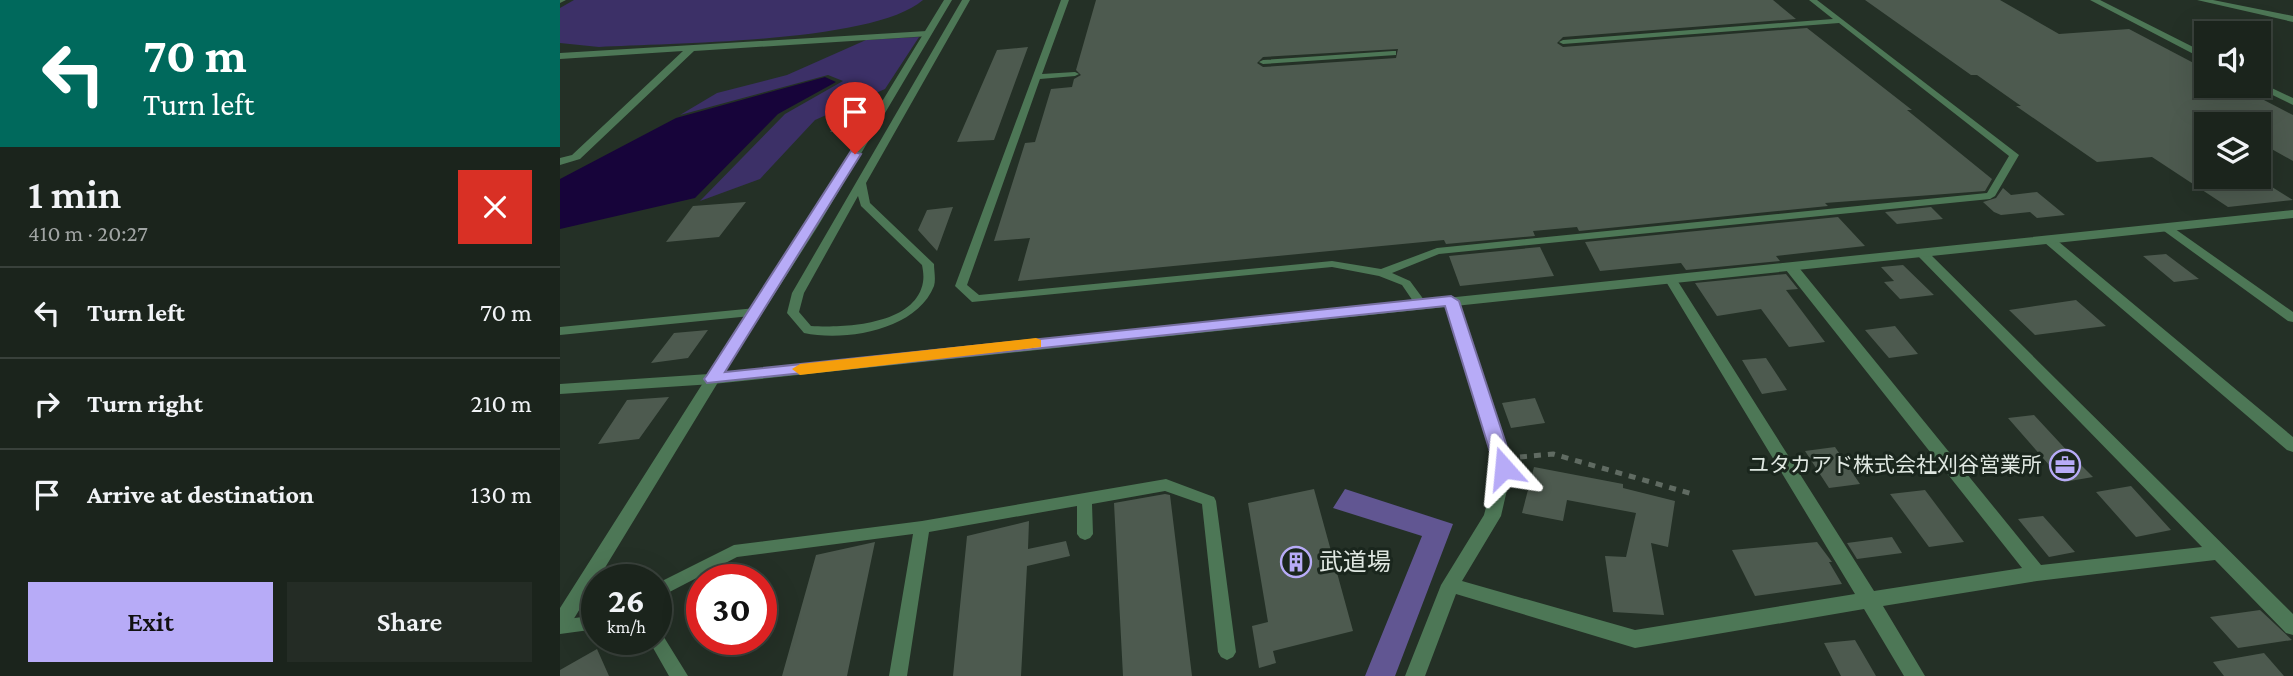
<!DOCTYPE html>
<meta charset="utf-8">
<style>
:root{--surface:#1b241c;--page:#242c25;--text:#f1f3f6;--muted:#a0a4a3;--line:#39413b;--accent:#b7abf7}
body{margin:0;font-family:"Crimson Pro","Noto Sans JP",serif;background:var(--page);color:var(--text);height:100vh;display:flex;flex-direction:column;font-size:26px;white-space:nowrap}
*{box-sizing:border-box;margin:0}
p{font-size:23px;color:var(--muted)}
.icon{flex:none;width:38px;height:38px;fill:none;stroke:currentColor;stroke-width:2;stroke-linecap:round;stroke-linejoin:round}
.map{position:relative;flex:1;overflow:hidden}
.sheet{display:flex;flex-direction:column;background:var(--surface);width:560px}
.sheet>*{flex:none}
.top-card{background:#00695c;color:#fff;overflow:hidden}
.buttons{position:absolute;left:1634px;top:21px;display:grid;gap:14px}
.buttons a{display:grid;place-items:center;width:77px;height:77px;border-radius:0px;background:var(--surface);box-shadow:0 7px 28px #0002,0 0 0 2px var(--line);font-size:35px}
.speed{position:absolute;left:21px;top:564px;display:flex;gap:14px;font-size:35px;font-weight:700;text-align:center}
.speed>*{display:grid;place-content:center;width:91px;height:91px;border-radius:50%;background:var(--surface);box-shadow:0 7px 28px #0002,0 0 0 2px var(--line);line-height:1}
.speed small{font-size:18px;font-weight:400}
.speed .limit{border:10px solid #d22;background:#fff;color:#111}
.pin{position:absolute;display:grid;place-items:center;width:60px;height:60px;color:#fff;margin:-72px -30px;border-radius:50% 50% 50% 0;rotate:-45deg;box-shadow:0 0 7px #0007}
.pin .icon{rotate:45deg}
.me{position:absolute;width:77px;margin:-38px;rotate:342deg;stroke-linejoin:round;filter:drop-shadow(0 0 5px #0008)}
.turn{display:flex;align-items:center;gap:24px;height:147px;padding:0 28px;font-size:32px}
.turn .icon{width:91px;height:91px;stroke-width:2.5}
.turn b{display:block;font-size:49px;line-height:60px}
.round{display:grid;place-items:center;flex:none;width:74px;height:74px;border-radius:0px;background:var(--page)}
.summary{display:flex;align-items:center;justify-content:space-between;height:119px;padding:0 28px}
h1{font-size:42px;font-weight:600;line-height:52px}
.primary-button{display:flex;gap:14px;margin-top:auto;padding:14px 28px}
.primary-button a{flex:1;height:80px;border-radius:0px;background:var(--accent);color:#111;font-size:28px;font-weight:600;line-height:80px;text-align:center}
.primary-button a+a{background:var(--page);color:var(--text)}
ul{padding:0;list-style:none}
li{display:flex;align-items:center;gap:21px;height:91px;padding:0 28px;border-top:2px solid var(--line)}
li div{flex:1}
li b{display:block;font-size:26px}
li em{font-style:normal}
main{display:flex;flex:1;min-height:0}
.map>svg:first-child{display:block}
.green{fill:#3c3067}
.forest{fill:#615692}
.water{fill:#17043a}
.building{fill:#4d5a4f;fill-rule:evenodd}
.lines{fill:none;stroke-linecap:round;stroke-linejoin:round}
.path{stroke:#606b62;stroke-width:5;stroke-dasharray:7 7;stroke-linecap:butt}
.service{fill:#4d7756;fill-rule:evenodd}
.minor{fill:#4d7756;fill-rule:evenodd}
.tertiary{fill:#4d7756;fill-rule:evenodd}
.route{fill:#b7abf7;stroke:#776fa1;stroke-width:2}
.slow{fill:#f59e0b}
.labels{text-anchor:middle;stroke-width:6;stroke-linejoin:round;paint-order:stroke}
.poi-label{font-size:21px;fill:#dfe7e1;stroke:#1a261d;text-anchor:end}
.near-poi-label{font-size:24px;fill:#dfe7e1;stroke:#1a261d;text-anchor:start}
</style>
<main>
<section class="sheet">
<div class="top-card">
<div class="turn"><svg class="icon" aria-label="left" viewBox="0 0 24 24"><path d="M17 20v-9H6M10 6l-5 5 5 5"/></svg><div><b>70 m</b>Turn left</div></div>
</div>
<div class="summary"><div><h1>1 min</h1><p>410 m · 20:27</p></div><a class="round" style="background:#d93025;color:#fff"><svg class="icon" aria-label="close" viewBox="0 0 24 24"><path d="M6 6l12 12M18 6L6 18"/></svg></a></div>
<ul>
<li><svg class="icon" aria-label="left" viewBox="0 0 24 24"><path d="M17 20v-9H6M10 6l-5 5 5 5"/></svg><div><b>Turn left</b></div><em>70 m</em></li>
<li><svg class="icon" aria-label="right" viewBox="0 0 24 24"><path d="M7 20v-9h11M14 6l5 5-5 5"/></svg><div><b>Turn right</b></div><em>210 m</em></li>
<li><svg class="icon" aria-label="arrive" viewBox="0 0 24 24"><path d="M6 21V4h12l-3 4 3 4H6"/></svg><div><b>Arrive at destination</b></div><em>130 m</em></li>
</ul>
<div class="primary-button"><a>Exit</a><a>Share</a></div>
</section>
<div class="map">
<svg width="1733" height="676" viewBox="0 0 1733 676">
<rect width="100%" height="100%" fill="#243026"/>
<!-- green -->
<path class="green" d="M14,0h349c-49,43 -253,43 -324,47l-39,-4v-35z
M359,37l-34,52 -70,31 -55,59 -60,22 85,-87 58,-33 -15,-6 -148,40 37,-22 70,-18 79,-35z"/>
<!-- forest -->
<path class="forest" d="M785,489l108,35 -58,152h-30l57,-140 -89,-28z"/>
<!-- water -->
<path class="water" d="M265,77l11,5 -58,32 -83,84 -135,31v-50l116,-61z"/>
<!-- building -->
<path class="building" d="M536,0h677l23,19 -233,18 -6,6 6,4 244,-19 105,82h-5l85,69 -7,12 -160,12 3,3 -249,25 -2,-4 -44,4 2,5 -89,8 -2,-4 -426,41 12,-43 -36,3 31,-98 10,-1 16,-53 21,-2 2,-8 7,-4 -5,-5zM838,49l-2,9 -133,9 -6,-4 6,-6z
M1305,0h135l59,34 70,-5 78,41v16h30l56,29v46l-34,-19v-18h-31l-20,-12 -15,26 14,9v30h49l37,23 -65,7 -76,-50 -55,5 -81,-56h5l-44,-31h-6z
M468,47l-34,93 -37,2 40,-92z
M308,110l-14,20 -24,2 14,-21z
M1443,188l8,7 26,-3 28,23 -28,3 -7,-6 -29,3 -7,-3 -11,-10 13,-4z
M186,202l-27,35 -53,5 27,-36z
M393,207l-16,44 -19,-21 9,-20z
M1371,207l12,12 -46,5 -12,-12z
M1278,217l27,29 -89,10 4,5 -94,9 -5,-7 -81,8 -15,-29z
M980,247l14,29 -94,10 -11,-30z
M1606,254l33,25 -25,3 -31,-26z
M1343,265l31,30 -34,4 -16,-17 10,-1 -13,-14z
M1226,274l12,15 -12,1 39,52 -36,5 -28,-38 -44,7 -22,-33z
M1516,300l30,26 -71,9 -26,-25z
M1335,326l23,28 -29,4 -24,-28z
M148,330l-20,28 -37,5 23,-30z
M1206,358l21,32 -25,4 -20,-34z
M109,397l-30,42 -41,5 29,-44z
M975,398l10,25 -34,5 -9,-25z
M1474,415l38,41 21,21 -29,5 -56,-64z
M1275,447l25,37 -31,4 -24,-37z
M974,467l89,17v4l52,13 -7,46 -17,-4 13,72 -51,-3 -8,-56 21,1 10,-44 -69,-13 -4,21 -41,-8z
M1571,486l40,44 -35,7 -40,-45z
M754,489l39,142 -80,20 3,12 -17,5 -7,-42 16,-4 -20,-119z
M1365,490l39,52 -35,5 -39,-53z
M605,494l5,1 22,181h-69l-9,-173z
M1483,516l32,36 -26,5 -31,-38z
M469,521l-1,28 38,-8 4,15 -43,10 -6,110h-68l14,-140z
M1332,537l10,16 -45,6 -10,-16z
M315,542l-28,134h-65l34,-121z
M1257,542l15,20h-3l13,22 -87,12 -23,-46z
M1700,610l32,30 -54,8 -28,-31z
M1295,640l21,36h-35l-17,-33z
M37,649l12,27h-49v-6z
M1704,653l20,23h-60l-11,-14z"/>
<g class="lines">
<!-- path -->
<path class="path" d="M960,457l33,-3 143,41"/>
<!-- service -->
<path class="service" d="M402,0h8l-104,183 4,20 64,61c0,7 2,15 0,22 -17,44 -89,56 -130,47l-17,-20 5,-20zM298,196l3,10 61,59c1,5 2,11 1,17 -7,43 -79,46 -112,44l-12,-14 5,-19z
M501,0h8l-27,74 33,-2 4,2 -4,2 -35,3 -73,206 12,10 353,-34 49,8 56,-21 550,-55 22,-37 -170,-133 -276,21 -4,-2 4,-2 270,-21 -24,-19h8l202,155 -24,41 -5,3 -551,55 -47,19 18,8 17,23 -6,4 -4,-1 -15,-22 -23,-9 -47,-9 -360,35 -17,-16z
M833,51h3v4l-133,9 -4,-2 4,-2z
M606,479l48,18 2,4 20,151 -3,5 -6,3 -6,-3 -3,-5 -16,-148 -37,-13 -73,13 1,30 -3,4 -5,2 -5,-2 -3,-4v-28l-148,26 -22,144h-18l24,-142 -176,23 -81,42v-15l78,-39 188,-24z
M37,615v14l-37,5v-14z
M96,632l6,2 26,42h-19l-21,-37h8z"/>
<!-- minor -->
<path class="minor" d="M1637,0h16l80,16v6z
M367,31l3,1v4l-236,15 -114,108 -20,6v-7l12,-3 111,-104 -123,8v-6z
M1608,224l125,88v10l-5,-1 -124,-90 -2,-3z
M1489,236l4,1 240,200v15l-6,-2 -242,-207 -2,-3z
M1362,249l4,1 367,364v21l-7,-2 -71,-73 -178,21 -154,25 42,70h-21l-40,-67 -229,39 -179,-54 -31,82h-20l36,-91 43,-70 12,-47 -52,-167 7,-4 7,4 54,167 -11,48 -39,65 173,49 220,-36 -190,-314 6,-4 6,4 197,311 148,-23 -236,-298 -1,-3 1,-3h10l245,301 161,-18 -284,-291 -2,-3 2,-3z
M196,308l5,1 2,3 -2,3 -201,20v-8z
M153,374l7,5 -153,251 -7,2v-24l148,-233z"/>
<!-- tertiary -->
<path class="tertiary" d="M0,0h6l-6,3z
M384,0h8l-134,226 -94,147 1569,-163v8l-1580,166 -153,10v-10l149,-10 97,-148z
M1530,0h10l107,54v7z
M1699,82l34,16v7l-37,-18 3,-1z"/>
</g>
<!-- route -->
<path class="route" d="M291,151l10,3 -136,218 726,-76 8,5 55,167 -10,7 -9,-7 -50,-162 -738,77 -3,-4 3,-4z"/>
<!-- slow -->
<path class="slow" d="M476,338l5,2v7l-241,28 -8,-6 8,-5z"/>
<!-- icons -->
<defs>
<g id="office-ring" transform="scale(1.575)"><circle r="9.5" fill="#1a261d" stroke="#b7abf7" stroke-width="1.5"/><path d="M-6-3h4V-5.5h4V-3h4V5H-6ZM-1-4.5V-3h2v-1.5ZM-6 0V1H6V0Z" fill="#b7abf7"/></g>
<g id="building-ring" transform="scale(1.575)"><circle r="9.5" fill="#1a261d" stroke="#b7abf7" stroke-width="1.5"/><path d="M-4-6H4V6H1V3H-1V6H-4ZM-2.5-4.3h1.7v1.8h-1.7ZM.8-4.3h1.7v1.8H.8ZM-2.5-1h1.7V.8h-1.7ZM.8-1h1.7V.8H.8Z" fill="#b7abf7"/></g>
</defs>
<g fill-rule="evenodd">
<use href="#office-ring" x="1505" y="465"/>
<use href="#building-ring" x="736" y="562"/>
</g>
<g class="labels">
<!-- poi labels -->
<g class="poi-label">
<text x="1482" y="472">ユタカアド株式会社刈谷営業所</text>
</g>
<!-- near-poi labels -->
<g class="near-poi-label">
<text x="759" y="570">武道場</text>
</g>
</g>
</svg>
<div class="buttons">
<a><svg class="icon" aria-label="sound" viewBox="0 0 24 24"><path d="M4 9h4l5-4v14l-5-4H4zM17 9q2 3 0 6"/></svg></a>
<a><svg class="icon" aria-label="layers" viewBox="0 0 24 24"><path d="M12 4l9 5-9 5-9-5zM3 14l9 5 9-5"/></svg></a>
</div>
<div class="speed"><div>26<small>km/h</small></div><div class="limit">30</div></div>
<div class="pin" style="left:295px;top:154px;background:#d93025"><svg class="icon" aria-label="arrive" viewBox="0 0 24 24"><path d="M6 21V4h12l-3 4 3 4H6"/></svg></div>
<svg class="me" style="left:944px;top:468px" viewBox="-20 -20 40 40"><path d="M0-17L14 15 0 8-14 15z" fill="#b7abf7" stroke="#fff" stroke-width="4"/></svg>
</div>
</main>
